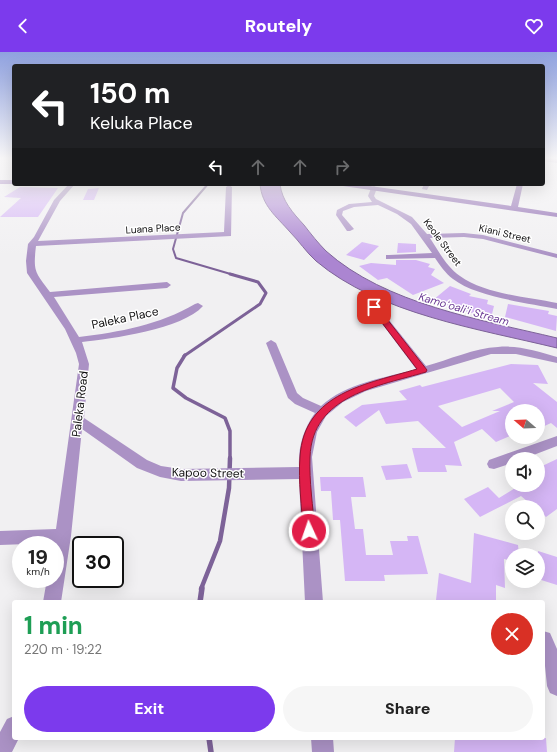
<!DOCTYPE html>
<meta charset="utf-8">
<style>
:root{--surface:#fff;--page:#f6f6f6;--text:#222;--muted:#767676;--accent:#7c3aed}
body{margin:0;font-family:"DM Sans",sans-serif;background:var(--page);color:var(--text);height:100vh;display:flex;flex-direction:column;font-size:15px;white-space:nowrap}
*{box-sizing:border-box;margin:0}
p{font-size:13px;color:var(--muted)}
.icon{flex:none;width:22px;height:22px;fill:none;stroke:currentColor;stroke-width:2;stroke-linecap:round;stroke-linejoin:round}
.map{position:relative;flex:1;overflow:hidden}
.drawer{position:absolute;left:12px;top:548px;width:533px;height:140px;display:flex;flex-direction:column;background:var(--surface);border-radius:4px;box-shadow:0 4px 16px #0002}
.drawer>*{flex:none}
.top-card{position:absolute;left:12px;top:12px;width:533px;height:122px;border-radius:4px;box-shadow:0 4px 16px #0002;background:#202124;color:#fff;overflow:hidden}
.needle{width:26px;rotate:289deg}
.controls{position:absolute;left:505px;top:352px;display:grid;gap:8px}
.controls a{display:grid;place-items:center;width:40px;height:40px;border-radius:50%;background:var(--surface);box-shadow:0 4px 16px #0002;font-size:20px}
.speed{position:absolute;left:12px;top:484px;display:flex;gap:8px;font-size:20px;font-weight:700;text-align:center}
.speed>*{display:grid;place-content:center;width:52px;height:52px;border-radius:50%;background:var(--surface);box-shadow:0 4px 16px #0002;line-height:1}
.speed small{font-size:10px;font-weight:400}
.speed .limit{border:2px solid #111;border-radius:6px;background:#fff;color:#111}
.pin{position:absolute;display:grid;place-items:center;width:34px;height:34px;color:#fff;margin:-17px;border-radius:8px;box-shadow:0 2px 6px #0006}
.me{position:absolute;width:44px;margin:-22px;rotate:357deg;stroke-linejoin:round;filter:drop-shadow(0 0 3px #0008)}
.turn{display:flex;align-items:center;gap:14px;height:84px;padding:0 12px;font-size:18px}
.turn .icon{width:52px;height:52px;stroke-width:2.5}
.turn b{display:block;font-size:28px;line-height:34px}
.lanes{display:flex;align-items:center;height:38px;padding:0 12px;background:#0003;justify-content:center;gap:20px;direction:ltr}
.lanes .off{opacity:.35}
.round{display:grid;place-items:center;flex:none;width:42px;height:42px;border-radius:21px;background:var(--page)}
.headline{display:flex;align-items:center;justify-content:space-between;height:68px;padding:0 12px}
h1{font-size:24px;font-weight:800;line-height:30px;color:#1e9e55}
.action{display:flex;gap:8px;margin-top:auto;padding:8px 12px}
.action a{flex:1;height:46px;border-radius:24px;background:var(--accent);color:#fff;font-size:16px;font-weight:800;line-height:46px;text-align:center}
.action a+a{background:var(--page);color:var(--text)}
header{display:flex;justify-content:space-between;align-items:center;height:52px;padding:0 12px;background:var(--accent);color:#fff;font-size:18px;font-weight:800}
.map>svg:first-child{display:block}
.water{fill:#ab85d1;stroke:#7d6298}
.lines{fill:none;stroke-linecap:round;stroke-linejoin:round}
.stream-far4{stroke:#7d6298;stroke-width:2}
.stream-far3{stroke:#7d6298;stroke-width:3}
.stream-far2{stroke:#7d6298;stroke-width:3.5}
.stream-far1{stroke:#7d6298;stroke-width:4.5}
.stream{stroke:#7d6298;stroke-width:5.5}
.building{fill:#d5b6f5;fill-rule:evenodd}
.street{fill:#ab92c5;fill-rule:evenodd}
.secondary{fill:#8963ae;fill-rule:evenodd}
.route{fill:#e11d48;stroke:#92132f}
.labels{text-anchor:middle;stroke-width:3;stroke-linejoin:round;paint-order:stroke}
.far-street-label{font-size:10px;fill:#121112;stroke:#fff}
.far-water-label{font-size:11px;font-style:italic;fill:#6c3b95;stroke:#fff}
.street-label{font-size:12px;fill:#121112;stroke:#fff}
</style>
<header><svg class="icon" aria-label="back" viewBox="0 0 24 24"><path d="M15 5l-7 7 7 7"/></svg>Routely<svg class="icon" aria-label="heart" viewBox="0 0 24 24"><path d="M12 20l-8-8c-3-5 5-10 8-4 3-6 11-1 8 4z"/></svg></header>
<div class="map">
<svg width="557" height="700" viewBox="0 0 557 700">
<rect width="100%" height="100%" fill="#f1f0f2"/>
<!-- water -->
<path class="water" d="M260,132h20c2,17 13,29 24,41 7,9 14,18 22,26 59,53 156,69 231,87v10c-78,-19 -178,-34 -241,-87 -10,-9 -17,-20 -26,-29 -14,-16 -28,-26 -30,-48z"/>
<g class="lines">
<!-- stream-far4 -->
<path class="stream-far4" d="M208,132l-25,29 -10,36 3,9 58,17"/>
<!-- stream-far3 -->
<path class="stream-far3" d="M184,304l76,-52 6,-11 -8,-11 -28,-8"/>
<!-- stream-far2 -->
<path class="stream-far2" d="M185,303l-8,13 -4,20 13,10 39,20 5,13v28"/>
<!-- stream-far1 -->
<path class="stream-far1" d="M201,537l19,-48 9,-53 1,-30"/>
<!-- stream -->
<path class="stream" d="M200,550l2,-14
M209,686l2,14"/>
</g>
<!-- building -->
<path class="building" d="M20,135l38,1 -20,29h-38l21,-19 -17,-1z
M99,136l-5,12h-11l5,-11z
M362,190l17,4 -15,14 -18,-5z
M398,191l18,1v8l-19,1z
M396,208h20l14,4 -2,3 7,2 -4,6 13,8 -31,12 -26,-17 -9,2 -19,-14 12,-3 25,2z
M450,234l21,8 -2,2 19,4 -1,4 7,2 -3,12 -31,-8 -27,-10z
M508,252l41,7 -1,3 9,2 -1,15 -51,-14z
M511,312l27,1 10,19 -15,-1 24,19v26l-6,-5 -13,6v-18h-26v24l-16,7 -14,-13 -28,13 8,24 -17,-1 2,7h-29l-6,-24h34l-28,-27 -32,3 -7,-14 -23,17 -12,-10 18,-12 45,-5 -8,-9 21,-6 2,2zM500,336l14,14 -22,9h8l-38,16 -24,-21z
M557,407v50l-11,8 -8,-7v-3h-4l-13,-11 -41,21 -16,-18 24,-12 11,11 21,-13h18v-17z
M407,412l5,14 -26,2 -5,-14z
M320,425h43l3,20h-15l4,32h8l3,26h27l-3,-14h18l-1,-5h11l10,38 -44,1 1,6h-40l-5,-61h-7l-2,-29h-10z
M474,481l44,12 1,10h-7v6l-8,-2 1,29 -9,-3v17h-53l-7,-2 3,-27 32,10z
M538,499l19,6v28l-19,-6z
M455,686h91l1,14h-93z"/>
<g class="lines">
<!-- street -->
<path class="street" d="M543,106l14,1v4l-14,-2z
M69,132h6l-15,17 -22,40 186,-9 2,-45 3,-2 3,2 -1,49 -195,10c-3,26 -1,26 14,46l117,-10 4,3 -4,3 -113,9 25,40c41,-5 80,-12 116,-33l3,-1 5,3c-20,23 -92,33 -121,36l7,22 -5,54 63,42 14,6 20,3 118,-2c-1,-19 4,-38 16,-54l-20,-9 -7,-6 -22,-55 5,-3 5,3 21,50 6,5 18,8c25,-23 64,-28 95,-37l-45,-60 -2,-2 2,-2h6l49,61c22,-6 49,-18 72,-19 20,-2 40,4 59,10v6l-41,-9h-25l-125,37 -23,11 -17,14 -9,16 -5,25 11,145h-18l-6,-123 -118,2 -21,-4 -23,-9 -55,-39 -11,107 -10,66h-18l4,-23h8v-34l-1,-2 -54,2v-14l56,-2 23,-165 -3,-11 -11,-24 -38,-56 -1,-12 2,-17 6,-7 20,-37z
M424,132h6l-3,6 -5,-1z
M374,134l3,2 -3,8 2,3 36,18 15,17 37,-1 19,2 74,19v4l-74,-19 -19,-2 -34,1c9,14 16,28 30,38 25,18 67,21 97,27v6c-29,-6 -81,-12 -104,-30 -8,-6 -13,-14 -18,-21l-49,1v-4h3l43,-2 -21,-29 -14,-10 -19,-9 -24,2 -11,4 -1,4 12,14 -4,2h-3l-11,-16 1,-5 12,-6 23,-2 -4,-6 3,-8z
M557,384v10l-34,13h-11v4l-18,6 -5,-1 -2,-4 2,-4z
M543,579l7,2 7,16v47l-7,-3 -3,-7 -2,-20 -2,-5z
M14,664v22h5l-7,14h-12v-20l7,-13z
M311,686h22l1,14h-22z"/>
<!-- secondary -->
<path class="secondary" d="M0,128h14v4h-14z
M340,132h16l155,22 6,-22h6l-5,23 39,6v4l-214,-31z"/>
</g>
<!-- sky -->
<linearGradient id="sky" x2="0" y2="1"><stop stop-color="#8fa1df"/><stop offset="0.52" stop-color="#f9f8f9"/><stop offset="1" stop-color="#f9f8f9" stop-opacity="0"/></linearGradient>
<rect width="557" height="204" fill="url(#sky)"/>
<!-- route -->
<path class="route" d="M374,252l2,1 51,65 -1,2c-47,14 -114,23 -116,85 -1,24 3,50 5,74l-2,3 -4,2 -4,-2 -2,-3c-1,-24 -5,-50 -3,-74 4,-65 68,-73 117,-88l-47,-62z"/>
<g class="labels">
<!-- far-street labels -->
<g class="far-street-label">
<text transform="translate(153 176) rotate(-3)" y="4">Luana Place</text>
<text transform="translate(505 181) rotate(13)" y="4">Kiani Street</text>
<text transform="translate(443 190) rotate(53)" y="4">Keole Street</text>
</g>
<!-- far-water labels -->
<g class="far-water-label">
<text transform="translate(464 257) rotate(16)" y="4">Kamoʻoaliʻi Stream</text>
</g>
<!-- street labels -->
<g class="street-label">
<text transform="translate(125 266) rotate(-12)" y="4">Paleka Place</text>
<text transform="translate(80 352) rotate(-83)" y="4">Paleka Road</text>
<text transform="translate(208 421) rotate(1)" y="4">Kapoo Street</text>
</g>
</g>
</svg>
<div class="controls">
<a><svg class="needle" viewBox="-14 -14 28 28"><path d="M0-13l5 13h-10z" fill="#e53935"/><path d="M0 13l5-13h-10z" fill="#767676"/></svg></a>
<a><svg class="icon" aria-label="sound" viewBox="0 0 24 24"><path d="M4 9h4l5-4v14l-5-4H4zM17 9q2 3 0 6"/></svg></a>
<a><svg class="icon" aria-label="search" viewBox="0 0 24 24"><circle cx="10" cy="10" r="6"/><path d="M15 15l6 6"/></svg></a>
<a><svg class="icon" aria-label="layers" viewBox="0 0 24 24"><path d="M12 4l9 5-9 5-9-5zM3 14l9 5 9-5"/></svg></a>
</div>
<div class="speed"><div>19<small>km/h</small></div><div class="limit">30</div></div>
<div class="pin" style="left:374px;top:255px;background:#d93025"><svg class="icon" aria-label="arrive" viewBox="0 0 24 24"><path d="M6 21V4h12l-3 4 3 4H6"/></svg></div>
<svg class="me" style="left:309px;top:479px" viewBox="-20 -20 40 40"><circle r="17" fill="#e11d48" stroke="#fff" stroke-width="3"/><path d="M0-11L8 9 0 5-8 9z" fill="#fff"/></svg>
<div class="top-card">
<div class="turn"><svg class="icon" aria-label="left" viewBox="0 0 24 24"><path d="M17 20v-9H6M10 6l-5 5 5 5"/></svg><div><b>150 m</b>Keluka Place</div></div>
<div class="lanes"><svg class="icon" aria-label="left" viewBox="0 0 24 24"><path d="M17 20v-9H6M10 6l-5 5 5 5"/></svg><svg class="icon off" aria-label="ahead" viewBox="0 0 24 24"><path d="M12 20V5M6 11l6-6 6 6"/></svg><svg class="icon off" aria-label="ahead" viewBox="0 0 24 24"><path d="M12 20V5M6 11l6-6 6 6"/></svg><svg class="icon off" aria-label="right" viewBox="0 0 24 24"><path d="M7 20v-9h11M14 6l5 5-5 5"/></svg></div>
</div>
<section class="drawer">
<div class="headline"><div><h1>1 min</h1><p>220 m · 19:22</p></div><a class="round" style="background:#d93025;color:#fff"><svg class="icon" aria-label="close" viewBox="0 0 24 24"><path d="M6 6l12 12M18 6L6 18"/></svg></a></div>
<div class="action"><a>Exit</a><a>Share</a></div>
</section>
</div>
